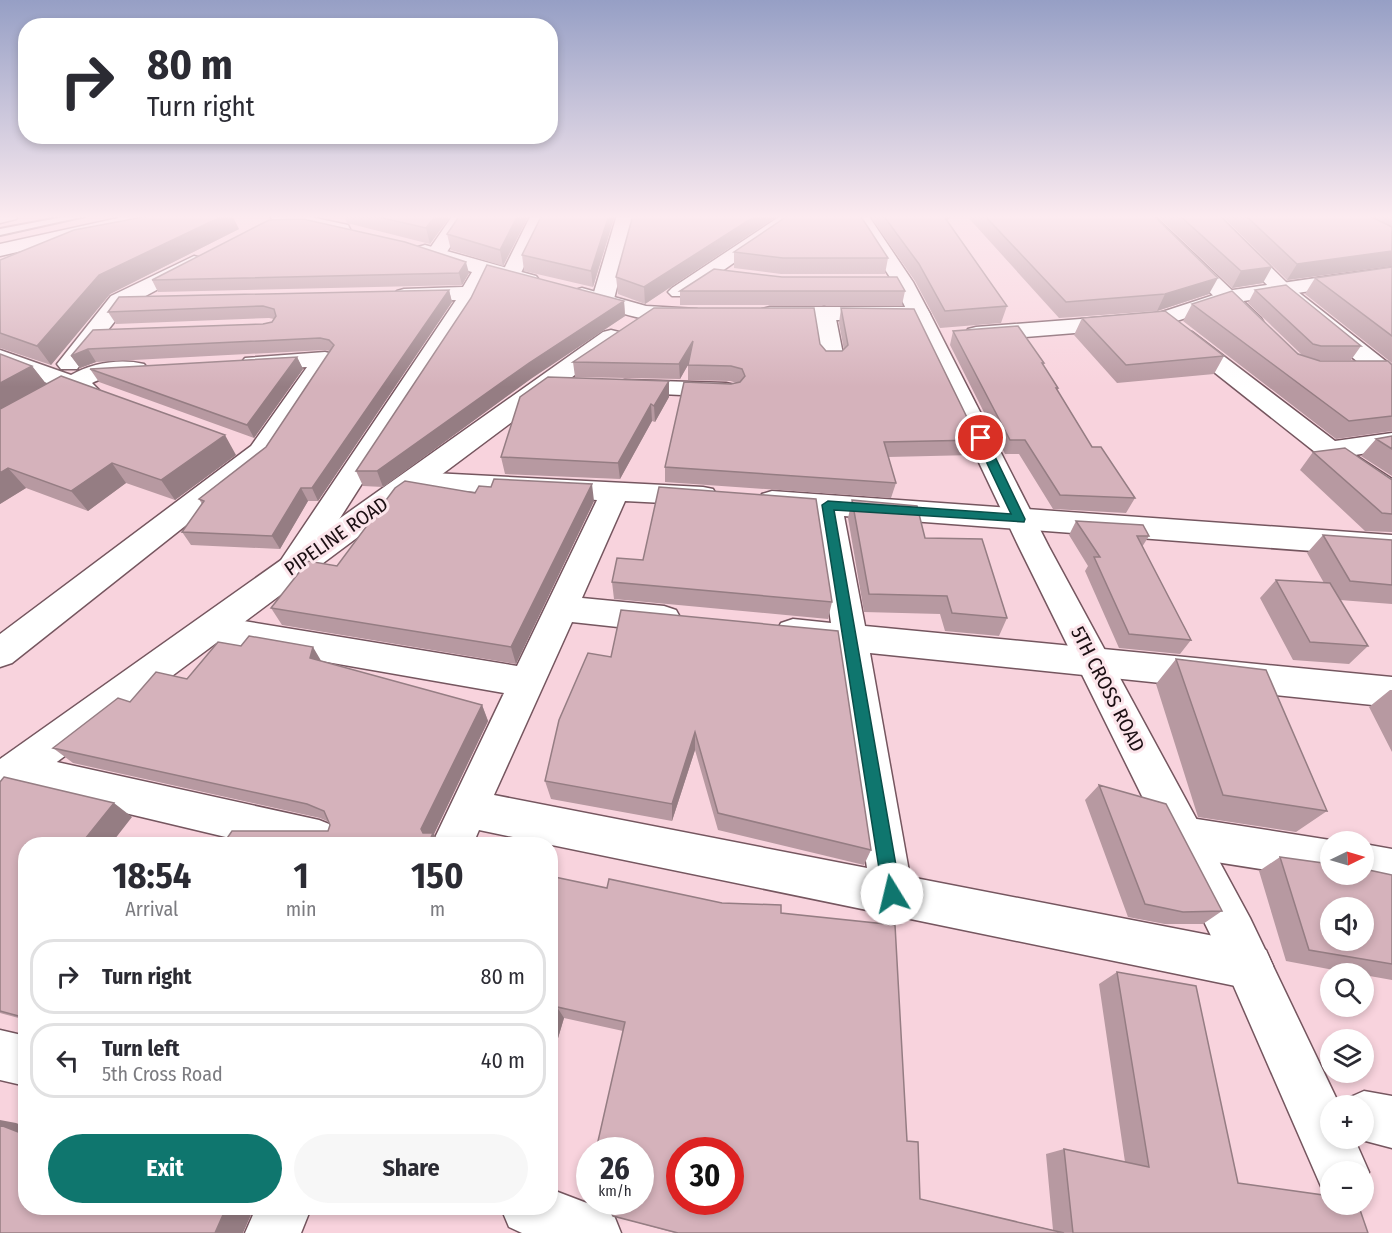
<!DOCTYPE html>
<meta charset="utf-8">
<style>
:root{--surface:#fff;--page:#f7f7f7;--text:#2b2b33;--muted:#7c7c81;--line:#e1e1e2;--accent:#0f766e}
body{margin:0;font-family:"Fira Sans Condensed",sans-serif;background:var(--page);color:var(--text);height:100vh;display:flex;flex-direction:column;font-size:22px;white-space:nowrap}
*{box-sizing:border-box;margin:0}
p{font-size:20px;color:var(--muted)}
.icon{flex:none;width:33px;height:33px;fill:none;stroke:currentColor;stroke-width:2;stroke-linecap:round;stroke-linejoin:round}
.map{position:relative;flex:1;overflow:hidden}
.side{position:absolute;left:18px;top:837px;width:540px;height:378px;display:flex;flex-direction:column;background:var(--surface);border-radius:24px;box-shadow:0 3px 9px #0003}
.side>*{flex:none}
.hud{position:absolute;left:18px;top:18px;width:540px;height:126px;border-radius:24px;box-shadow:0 3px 9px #0003;background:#fff;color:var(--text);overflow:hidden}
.needle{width:39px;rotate:85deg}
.buttons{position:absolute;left:1320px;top:831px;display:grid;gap:12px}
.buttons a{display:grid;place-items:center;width:54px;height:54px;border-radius:50%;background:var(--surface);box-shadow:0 3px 9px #0003;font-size:30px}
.speed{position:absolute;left:576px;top:1137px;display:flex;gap:12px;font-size:30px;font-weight:700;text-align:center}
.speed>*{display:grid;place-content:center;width:78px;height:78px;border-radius:50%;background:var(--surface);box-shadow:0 3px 9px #0003;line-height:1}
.speed small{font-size:15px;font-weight:400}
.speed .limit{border:9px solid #d22;background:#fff;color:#111}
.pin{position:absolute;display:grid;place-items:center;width:51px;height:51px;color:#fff;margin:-26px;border:3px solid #fff;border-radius:50%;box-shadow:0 2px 6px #0007}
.me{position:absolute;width:66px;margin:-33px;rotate:351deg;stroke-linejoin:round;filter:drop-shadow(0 0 4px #0008)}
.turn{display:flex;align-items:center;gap:21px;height:126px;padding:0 30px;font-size:27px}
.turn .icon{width:78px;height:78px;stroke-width:2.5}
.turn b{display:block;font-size:42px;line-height:51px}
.eta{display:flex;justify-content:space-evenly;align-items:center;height:102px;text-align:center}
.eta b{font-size:36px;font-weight:700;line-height:42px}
.primary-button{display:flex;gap:12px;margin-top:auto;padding:12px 30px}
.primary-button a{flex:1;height:69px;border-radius:36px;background:var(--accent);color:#fff;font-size:24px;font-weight:700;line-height:69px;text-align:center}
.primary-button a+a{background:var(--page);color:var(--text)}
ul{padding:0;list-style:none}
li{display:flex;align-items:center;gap:18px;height:75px;margin:0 12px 9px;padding:0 18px;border:3px solid var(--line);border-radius:24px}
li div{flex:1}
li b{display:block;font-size:22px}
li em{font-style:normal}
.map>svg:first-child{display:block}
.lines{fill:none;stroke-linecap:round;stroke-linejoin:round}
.lane-casing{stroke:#75565f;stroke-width:4}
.street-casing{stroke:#75565f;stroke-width:3}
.secondary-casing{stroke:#75565f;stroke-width:3}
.lane{fill:#fff;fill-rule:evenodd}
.street{fill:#fff;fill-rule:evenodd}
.secondary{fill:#fff;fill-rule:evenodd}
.wall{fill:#b799a1}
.shaded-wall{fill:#957d83}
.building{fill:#d5b2bb;stroke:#957d83;stroke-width:1.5;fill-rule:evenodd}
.route{fill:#0f766e;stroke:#0a4d48;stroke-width:1.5}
.labels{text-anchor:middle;stroke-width:6;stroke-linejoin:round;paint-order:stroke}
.street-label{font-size:20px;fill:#1c0f13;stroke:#fce5eb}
</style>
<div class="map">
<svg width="1392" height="1233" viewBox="0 0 1392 1233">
<rect width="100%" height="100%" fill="#f8d3dd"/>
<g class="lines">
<!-- lane casing -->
<g class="lane-casing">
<path id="lane" d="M74,215h16l-90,20v-6z"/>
</g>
<!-- street casing -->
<g class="street-casing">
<path id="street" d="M0,215h19l-3,4 -16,4z
M453,215h18l-28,43h-14l-3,-4z
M531,215h18l-31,64h-14l-3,-4z
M617,215h18l-21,84 -3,5h-16l-3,-5z
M850,215h18l45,67 17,32 -3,5h-16l-18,-37z
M1134,215h19l108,103 3,5 -3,5h-16z
M1199,215h19l70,69 104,82v19l-9,-2 -109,-91z
M194,256l7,2 3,4 -3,4 -74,40 -50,63h-16l-4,-5 4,-5 50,-63z
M479,270l7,2 3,4 -17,35 -167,262 -11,3 -11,-3 -5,-8 5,-8 173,-257 -52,1 -7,-2 -4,-4 4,-4 7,-2 59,-2 9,-15z
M824,307l8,2 3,5 9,45 -4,5h-16l-4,-5 -7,-45 3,-5z
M1184,330l8,2 143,109 57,-8v16l-37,6 37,24v22l-10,-2 -62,-43 -144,-114 -3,-5 3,-5z
M0,350l71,25c21,-12 49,-17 73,-11l4,5 -4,5c-17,4 -36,0 -52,9l7,7 -3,5 -9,2 -13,-3 -65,37 -9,2v-19l52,-29 -52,-20z
M325,352l8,2 4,5 -66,99 -259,205 -12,4v-33l251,-188 56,-79 -54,3 -8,-2 -4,-5 4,-5z
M625,380l101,3 9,2 3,5 -3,5 -9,2 -110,-5 -3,-5 3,-5z
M414,472l289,15 10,2 4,7 -4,7 -10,2 -78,-4 -43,97 82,8 12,4 5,9 -5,9 -12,4 -92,-10 -78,173 373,73 -32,-219 -54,-8 -5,-9 5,-9 12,-4 38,4 -16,-109 -53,-6 -4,-7 4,-7 10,-3 620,44v22l-548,-41 21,110 527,51v30l-522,-54 40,224 340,66 16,7 7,16 -7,16 -16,7 -771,-159 -6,14h-41l72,-151 -291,-51 -12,-4 -5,-9 5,-9 12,-4 304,50 80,-166 -193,-13 -4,-6 4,-6z
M16,753l303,67 15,6 6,14 -2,4h-83l-239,-57 -14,-5 -2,-19 2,-5z
M1184,817l146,23 5,2h-5v32h15l-15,6 -146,-23 -15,-6 -6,-14 6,-14z
M1364,844l28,5v42l-43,-11 -2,-6h17z
M0,1030l26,6v50l-26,-6z
M1364,1091l28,5v52l-38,-10h10v-32h-21l3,-7z
M550,1189l63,24 8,20h-99l-13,-6 -8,-19h49z
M256,1208h55l-10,25h-56z"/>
</g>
<!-- secondary casing -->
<g class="secondary-casing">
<path id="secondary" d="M132,215h32l-3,4 -161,37v-12z
M269,215h32l47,10 2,4 -9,6 -69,-16z
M782,215h21l-117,81h-14l-4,-4 4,-4z
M425,245l111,31 3,4 -3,4 -7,2 -54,-13 -57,-18 -3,-4 3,-4z
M1392,267v12l-162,24 -68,23 -186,15 -8,-2 -3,-5 3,-5 8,-2 183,-14 67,-22z
M582,288l64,18 51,3 3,5 -3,5c-41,10 -84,-9 -122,-21l-4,-4 4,-4z
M770,307h149l8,2 3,5 119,233 201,371 90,188h-10v32h24l15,34 -5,13v-13h-34v22l-7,-3 -105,-241 -199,-403 -107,-226 -150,-2 -3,-5 3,-5z
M611,330l8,2 3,5 -3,5 -605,452 -14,5v-40l603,-427z"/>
</g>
<!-- lane -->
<use href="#lane" class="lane"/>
<!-- street -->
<use href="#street" class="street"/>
<!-- secondary -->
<use href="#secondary" class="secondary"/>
</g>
<!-- wall -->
<path class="wall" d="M344,215h107l-21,29 -83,-21z
M460,215h69l-26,51 -52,-16 -4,-16z
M615,215l-22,72 -69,-16 -2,-16z
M633,215h146l-134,89 -27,-10 -2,-17z
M869,215h85l-7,5 60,86 -6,17 -61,5 -25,-47z
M966,215h187l56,79 -52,17 -98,7z
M1156,215h63l44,68 -31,5z
M1221,215h171v51l-105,14z
M239,229l-129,65 -59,71 -51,-17v-88z
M734,252l154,6 -3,16h-104l-47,-6z
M1392,267v96l-87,-69 10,-16z
M469,273l-7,12 -304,7 -6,-12z
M449,290l3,12 -134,199h-10l-28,48 -89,-4 -9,-13 20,-28 -3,-5 67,-52 64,-96 -5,-1 -229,12 -16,6 -9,-12 22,-26 170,-6 9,-2 2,-3 -5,-1 -153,6 -8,-12z
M1255,290l106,56 -10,14h-35l4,1 72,4v66l-56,8 -153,-118 9,-17 110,51 -54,-52z
M680,291h225l-3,14h-222z
M624,301l1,15 -93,62 -149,109 -20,-1 -7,-15z
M841,308l137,132 -5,15 -85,2 8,26 -5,15 -226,-16v-15l66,-83 6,-1 -7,-2 -42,-1v-15l-8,14 -105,-2 -2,-15 247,-18 6,7h16l2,-1 -5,-27z
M1082,318l142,38 -10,18 -97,9 -43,-48z
M953,331l91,32 -1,2 15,23 -1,3 35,56 43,51 -9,15 -73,-4 -34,-55h-14l-55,-109z
M0,354l32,12 14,18 190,71 -61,45 -49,-17 -38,28 -62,-23 -26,16z
M297,357l6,12 -49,69 -155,-56 -9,-13z
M669,381v16l-14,25 -3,-1 -32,58 -115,-5 -4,-17z
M1392,436v40l-31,-20 15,-17z
M1313,452l79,28v52l-27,-1 -65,-61z
M475,493l119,8 -78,163 -234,-39 -11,-17 66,-42z
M852,500l73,38 82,80 -8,18 -54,-5 -5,-17 -76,-2 -16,-94z
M1076,521l73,15 -7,11 49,93 -11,14 -61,-6 -34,-77 3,-5 -19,-31z
M1323,535l69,5v64l-52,-4 28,46 -19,18 -56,-4 -33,-62 16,-18 48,3 -17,-30z
M643,560l189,42 -4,17 -214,-20 -2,-17z
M241,646l81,16 160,43 6,16 -54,113 -106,-3 2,-6 -1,-3 -9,-4 -247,-55 -20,-15 77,-46 57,-23z
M588,653l283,197 -7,15 -146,-35 -23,-80 -23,71 -121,-22 -6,-18z
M1176,659l151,152 -31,21 -98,-15 -42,-133z
M1390,690h2v62l-23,-45z
M0,782l132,35 -106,27v176l-26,-7z
M1099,785l123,126 -19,13h-38l-37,-7 -43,-117z
M1280,857l112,107v16l-28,-5v-1h-9l-69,-13 -27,-90z
M550,876l57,12 115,15 59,10 126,228 13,58 133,31 -7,-76 18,-5 61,13 -26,-178 18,-12 121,211 130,50h-693l-62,-17 10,-185 -59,-13 -14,47z"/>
<!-- shaded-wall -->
<path class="shaded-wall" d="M225,215h7l7,14 -129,65 -59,71 -14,-19 62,-71z
M436,215h15l-21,29 -4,-16z
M518,215h11l-26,51 -3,-16z
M609,215h6l-22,72 -2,-16z
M757,215h22l-134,89 -1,-17z
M941,215h13l-17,13z
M1392,251v15l-105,14 10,-16z
M466,262l3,11 -7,12 -3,-12z
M1272,267l-9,16 -31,5 9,-17z
M1218,278l-9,16 -52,17 8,-17z
M449,290l3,12 -134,199 -6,-13z
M624,301l1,15 -93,62 -149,109 -6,-16 152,-108z
M693,341v15l-13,23 -1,-15z
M88,349l8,13 -16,6 -9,-12z
M297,357l6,12 -49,69 -7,-13z
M32,366l15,19 -47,26v-28z
M669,381v16l-14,25 -1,-16z
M651,404l1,17 -32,58 -2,-16z
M225,435l11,20 -61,45 -14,-20z
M112,463l14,20 -38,28 -17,-20z
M8,468l18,20 -26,16v-31z
M592,484l2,17 -78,163 -5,-17z
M301,488l7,13 -28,48 -8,-13z
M313,647l10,17 -13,-6z
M482,705l6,16 -54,113 7,10h-13l-7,-15z
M695,732v18l-23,71v-17z
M114,803l18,14 -21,27h-30z
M557,1007l7,11 -14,47v-34z
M0,1120l16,3 10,4v8l-26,-10z
M226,1208h28l-11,25h-28z"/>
<!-- building -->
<path class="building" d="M154,215h71l-126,60 -62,71 -37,-13v-73l74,-30z
M370,215h66l-10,13z
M460,215h58l-18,35 -53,-16z
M542,215h67l-18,56 -69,-16z
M633,215h124l-113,72 -28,-10z
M789,215h71l28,43h-105l-49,-6z
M883,215h60l64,91 -62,5 -26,-47z
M984,215h169l65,63 -53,16 -99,8z
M1179,215h40l53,52 -31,4z
M1245,215h123l24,12v24l-95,13z
M303,219l102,23 61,20 -7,11 -307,7 117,-60z
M487,265l137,36 -95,62 -152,108h-21l115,-173z
M1392,267v69l-77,-58z
M714,269l68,8h115l8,14h-225z
M1286,285l75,61h-40l-8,-2 -58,-54z
M449,290l-137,198h-11l-29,48 -90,-4 22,-31 -5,-2 67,-52 68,-102 -5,-5 -9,-2 -232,11 -17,7 22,-26 170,-6 9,-2 4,-6 -2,-7 -11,-3 -155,6 11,-15z
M1232,291l66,63 22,7h68l4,4v51l-43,5 -157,-117z
M654,308h160l6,36 6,7h16l6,-6 -7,-37 73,1 64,131 -94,2 12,41 -231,-16 19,-85 47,2 9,-2 5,-6 -3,-7 -11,-3 -43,-1 5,-24 -14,23 -106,-2z
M1165,311l59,45 -98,9 -44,-47z
M1018,326l26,37h-2l16,25h-2l36,59h9l34,51 -75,-3 -35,-55h-15l-57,-109z
M0,354l32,12 -32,17z
M297,357l-50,68 -157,-56z
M61,376l164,59 -64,45 -49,-17 -41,28 -63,-23 -8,5v-64z
M548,377l121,4 -15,25 -3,-2 -33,59 -117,-6 19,-60z
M1392,436v13l-16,-10z
M1345,448l47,32v34l-10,-1 -69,-61z
M494,479l98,5 -81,163 -240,-39 37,-47 29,5 58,-78 10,-7 70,12 4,-7 12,1z
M659,487l157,12 16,103 -220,-20 5,-24 26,2z
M852,500l65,6 8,32 57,1 25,79 -55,-5 -5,-17 -78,-2z
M1076,521l67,4 6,11h-12l54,104 -62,-6 -35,-77h6z
M1323,535l69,5v45l-42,-4z
M1276,580l54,3 38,63 -58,-4z
M621,610l217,21 33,219 -153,-37 -23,-81 -23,72 -127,-23 14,-61 29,-67 23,4z
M249,636l64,11 -3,11 172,47 -61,124 2,4h10l-5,11h-205l9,-13h96l2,-6 -6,-14 -17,-7 -254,-56 65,-50 12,4 26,-30 31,7 31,-37 23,4z
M1176,659l90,11 61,141 -104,-16z
M4,777l110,26 -33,41h-55v174l-26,-7v-229z
M1099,785l67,19 56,107 -39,1 -38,-8z
M1280,857l50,7v10h34v-5l28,6v89l-83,-14zM1330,908h34v32h-34z
M550,876l57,12 2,-9 113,24 59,2v8l114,12 12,216 11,1 2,57 144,34h-386l-65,-17 -4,-7 -19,-7h50v-52h-44l29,-128 -68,-15 -7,24zM680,1150h50v52h-50z
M1117,972l79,14 42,197 92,13v8h28l10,29h-295l-9,-84 85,18z
M0,1125l26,10v73h200l-11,25h5h-220z
M590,1179v22l-5,-2z"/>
<!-- sky -->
<linearGradient id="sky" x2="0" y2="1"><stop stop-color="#969fc5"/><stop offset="0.56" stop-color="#fcebf0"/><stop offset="1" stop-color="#fcebf0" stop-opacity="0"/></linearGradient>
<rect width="1392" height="387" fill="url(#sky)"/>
<!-- route -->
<path class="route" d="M977,436l9,2 39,81 -1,3 -190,-12 67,384 -2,7 -7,2 -6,-2 -3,-7 -61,-389 6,-4 183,13 -36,-76z"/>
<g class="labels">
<!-- street labels -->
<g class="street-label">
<text transform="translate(336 536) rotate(-35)" y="7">PIPELINE ROAD</text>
<text transform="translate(1108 689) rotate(63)" y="7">5TH CROSS ROAD</text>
</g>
</g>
</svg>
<div class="buttons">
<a><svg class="needle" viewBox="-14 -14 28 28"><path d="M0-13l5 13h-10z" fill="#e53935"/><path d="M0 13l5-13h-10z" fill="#7c7c81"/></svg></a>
<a><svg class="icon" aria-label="sound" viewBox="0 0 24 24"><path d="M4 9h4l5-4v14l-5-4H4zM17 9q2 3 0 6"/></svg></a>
<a><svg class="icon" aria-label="search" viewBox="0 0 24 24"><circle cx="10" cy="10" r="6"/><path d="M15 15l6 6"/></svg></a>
<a><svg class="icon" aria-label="layers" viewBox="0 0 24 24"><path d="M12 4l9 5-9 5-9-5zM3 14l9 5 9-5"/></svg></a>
<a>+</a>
<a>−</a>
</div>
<div class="speed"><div>26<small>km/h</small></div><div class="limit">30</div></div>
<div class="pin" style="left:981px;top:438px;background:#d93025"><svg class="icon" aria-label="arrive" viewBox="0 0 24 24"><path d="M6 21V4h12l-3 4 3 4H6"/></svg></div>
<svg class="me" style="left:892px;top:894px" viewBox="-20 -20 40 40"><circle r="19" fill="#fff"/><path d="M0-13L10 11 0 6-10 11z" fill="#0f766e"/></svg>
<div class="hud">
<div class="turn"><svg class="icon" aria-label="right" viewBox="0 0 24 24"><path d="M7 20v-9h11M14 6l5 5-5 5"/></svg><div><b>80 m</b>Turn right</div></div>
</div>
<section class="side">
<div class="eta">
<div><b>18:54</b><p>Arrival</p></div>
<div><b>1</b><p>min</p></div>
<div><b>150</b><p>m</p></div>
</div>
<ul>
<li><svg class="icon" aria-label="right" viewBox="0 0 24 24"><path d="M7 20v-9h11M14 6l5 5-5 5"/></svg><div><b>Turn right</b></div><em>80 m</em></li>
<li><svg class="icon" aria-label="left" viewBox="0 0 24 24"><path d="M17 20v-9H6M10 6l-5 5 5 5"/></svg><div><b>Turn left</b><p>5th Cross Road</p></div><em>40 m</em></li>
</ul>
<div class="primary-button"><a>Exit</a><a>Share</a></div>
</section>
</div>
